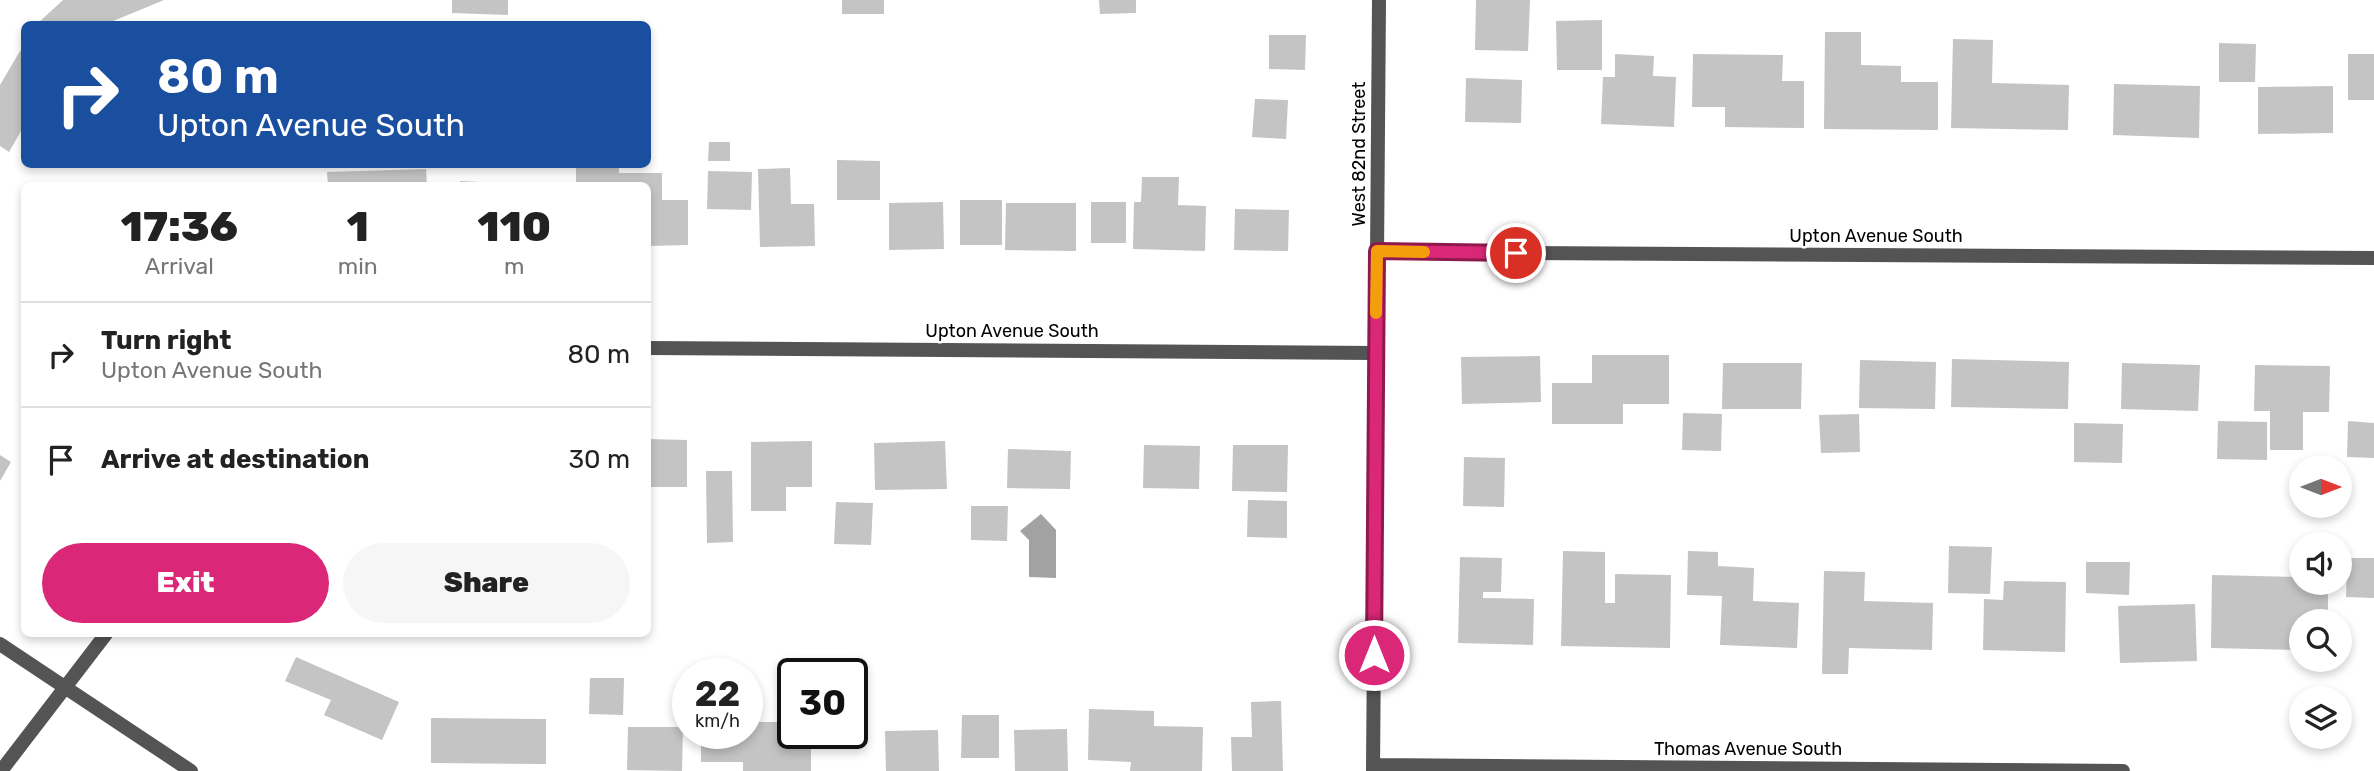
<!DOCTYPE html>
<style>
:root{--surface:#fff;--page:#f6f6f6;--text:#222;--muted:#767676;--line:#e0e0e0;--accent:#db2777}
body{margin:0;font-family:Rubik,sans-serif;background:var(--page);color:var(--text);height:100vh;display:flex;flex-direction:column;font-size:26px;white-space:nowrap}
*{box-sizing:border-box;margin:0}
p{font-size:23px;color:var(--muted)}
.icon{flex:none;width:38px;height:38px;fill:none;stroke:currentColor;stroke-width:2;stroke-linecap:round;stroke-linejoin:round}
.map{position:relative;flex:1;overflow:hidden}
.details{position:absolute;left:21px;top:182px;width:630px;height:455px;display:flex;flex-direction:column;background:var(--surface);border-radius:10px;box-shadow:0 4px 10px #0003}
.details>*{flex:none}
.banner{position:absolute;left:21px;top:21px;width:630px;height:147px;border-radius:10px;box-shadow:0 4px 10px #0003;background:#1a4fa0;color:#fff;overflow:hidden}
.needle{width:46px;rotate:90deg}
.fabs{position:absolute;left:2289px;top:455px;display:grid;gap:14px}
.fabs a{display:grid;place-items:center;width:63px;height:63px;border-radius:50%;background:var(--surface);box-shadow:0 4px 10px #0003;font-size:35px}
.speed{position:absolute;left:672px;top:658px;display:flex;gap:14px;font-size:35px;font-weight:700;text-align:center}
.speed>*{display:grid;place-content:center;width:91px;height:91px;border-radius:50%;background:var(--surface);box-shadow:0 4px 10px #0003;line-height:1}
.speed small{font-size:18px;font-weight:400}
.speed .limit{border:4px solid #111;border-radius:10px;background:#fff;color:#111}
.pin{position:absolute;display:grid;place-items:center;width:60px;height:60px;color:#fff;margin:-30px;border:4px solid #fff;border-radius:50%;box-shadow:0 2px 7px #0007}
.me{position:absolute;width:77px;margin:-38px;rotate:0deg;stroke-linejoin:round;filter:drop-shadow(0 0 5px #0008)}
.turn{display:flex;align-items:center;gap:24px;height:147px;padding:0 21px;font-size:32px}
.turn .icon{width:91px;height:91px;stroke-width:2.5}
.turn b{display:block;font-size:49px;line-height:60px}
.eta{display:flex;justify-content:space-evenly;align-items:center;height:119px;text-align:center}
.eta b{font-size:42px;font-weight:800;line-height:49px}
.cta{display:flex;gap:14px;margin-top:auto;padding:14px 21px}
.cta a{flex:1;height:80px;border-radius:42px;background:var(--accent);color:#fff;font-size:28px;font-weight:800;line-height:80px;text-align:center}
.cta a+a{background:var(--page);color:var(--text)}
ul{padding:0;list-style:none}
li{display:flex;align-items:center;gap:21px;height:105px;padding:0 21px;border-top:2px solid var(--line)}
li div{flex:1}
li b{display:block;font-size:26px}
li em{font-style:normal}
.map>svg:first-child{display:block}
.water{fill:#a2a2a2}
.building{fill:#c4c4c4}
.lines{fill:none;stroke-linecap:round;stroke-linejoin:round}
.street{stroke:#545454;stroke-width:14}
.route-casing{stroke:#8e194d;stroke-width:18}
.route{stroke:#db2777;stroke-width:12}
.slow{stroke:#f59e0b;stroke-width:12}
.labels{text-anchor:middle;stroke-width:5;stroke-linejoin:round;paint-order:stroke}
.street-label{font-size:18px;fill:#000;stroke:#fff}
</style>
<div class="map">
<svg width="2374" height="771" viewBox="0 0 2374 771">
<rect width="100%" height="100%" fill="#fff"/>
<!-- water -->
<path class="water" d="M1041,514l15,16v48l-27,-1v-37l-9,-9z"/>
<!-- building -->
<path class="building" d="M63,0h101l-58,24h-69z
M452,0h56v15l-56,-2z
M842,0h42v14h-42z
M1099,0h37v13l-36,1z
M1476,0h54l-2,51 -53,-1z
M1602,20v50h-45l-1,-49z
M1825,32h36v33l40,1v16h37v48l-114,-1z
M1269,35h37l-1,35 -36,-1z
M1953,39l40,1 -1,43 77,2 -1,45 -117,-2z
M2219,43l37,1 -1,38h-36z
M20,51l4,3v72l-15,26 -9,-6v-61z
M1615,54l39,2 -1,20 23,1 -2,50 -73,-3 2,-47h12z
M1693,54l90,1 -1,26h22v47l-79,-1v-20h-33z
M2348,54h26v46h-26z
M1466,78l56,2 -1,43 -56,-1z
M2114,84l86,2 -1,52 -86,-3z
M2333,86v47l-75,1v-47z
M1255,99l33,1 -2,39 -34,-2z
M709,142h21v19h-22z
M837,160l43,1v39h-43z
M576,164h43v9h43v27h26v45l-40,1v-60h-72z
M790,168l1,36h23l1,42 -55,1 -2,-78z
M426,169l1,17h-99l-1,-14z
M708,171l44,1 -1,38 -44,-1z
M1142,177h37l-1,28 28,1 -1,45 -72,-2 1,-47h7z
M460,181l38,2v3h-38z
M960,200h42v45h-42z
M943,202l1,47 -55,1v-47z
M1091,202h35v41h-35z
M1006,203h70v48l-71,-1z
M1235,209l54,1 -1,41 -54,-1z
M1592,355h77v49h-46v20h-71v-41h40z
M1540,356l1,46 -79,2 -1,-47z
M1952,359l117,3 -1,47 -117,-2z
M1860,360l76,2 -1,47 -76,-1z
M1723,363h79l-1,46h-79z
M2122,363l78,2 -2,46 -77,-2z
M2255,365l75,1 -1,46h-26v38h-33v-39h-16z
M1683,413l39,1 -1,37 -39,-1z
M1859,414l1,38 -39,1 -2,-38z
M2218,421l49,1v38l-50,-1z
M2348,421l26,2v35l-27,-1z
M2074,423l49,1 -1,39 -48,-1z
M648,439l39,1v47h-39z
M812,441v46h-26v24h-35v-69z
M945,441l2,48 -72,1 -1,-47z
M1144,445l56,1 -1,43 -56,-1z
M1233,445h55l-1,47 -55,-1z
M1008,449l63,2 -1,38 -63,-1z
M0,455l11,7 -11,19z
M1464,457l41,1 -1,49 -41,-1z
M706,471h26l1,71 -26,1z
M1248,500l39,1v37l-40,-1z
M836,502l37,1 -2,42 -37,-1z
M971,506h37l-1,35 -36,-1z
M1949,546l43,1 -2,47 -42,-1z
M1563,551l42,1v51h10v-29l56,1 -1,73 -109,-2z
M1688,551l30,1v14l36,2 -1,33 46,2 -2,45 -77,-3 2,-49 -35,-1z
M1460,557l42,1 -1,34h-18v6l51,1 -1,46 -75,-2z
M2347,558h27v40l-28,-1z
M2086,562h44l-1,33 -43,-2z
M1824,571l41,1 -1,29 69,2 -1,47 -83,-2 -1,26h-26z
M2212,575l89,2v6h27v38h-27v29l-90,-2z
M2004,581l62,1 -1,70 -82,-2 1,-51 19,1z
M2195,604l2,57 -77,2 -2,-57z
M296,657l103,45 -17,38 -58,-25 7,-15 -46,-19z
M590,678h34l-1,37 -34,-1z
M1281,701l2,70h-51l-1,-34h21l-1,-35z
M1089,709l65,2v15l49,1 -1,44h-72l1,-9 -43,-2z
M962,715h37v43h-38z
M431,718l115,1v45l-115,-1z
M747,722h46v11h18v38h-68v-9h-42v-29h46z
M628,727h55l-1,44 -55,-1z
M1067,729l1,42h-53l-1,-41z
M938,730l1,41h-53l-1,-40z"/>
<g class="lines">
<!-- street -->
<path class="street" d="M1377,252l997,6
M648,348l728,5
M0,644l191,127
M1373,765l750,6
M1,771l105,-137
M1373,771l6,-771"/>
</g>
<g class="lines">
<!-- route casing -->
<g class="route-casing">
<path id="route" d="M1374,655l3,-404 139,2"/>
</g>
<!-- route -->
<use href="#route" class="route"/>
<!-- slow -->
<path class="slow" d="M1376,313l1,-62 47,1"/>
</g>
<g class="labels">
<!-- street labels -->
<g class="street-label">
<text transform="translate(1359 154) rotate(-90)" y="6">West 82nd Street</text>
<text x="1876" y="242">Upton Avenue South</text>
<text x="1012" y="337">Upton Avenue South</text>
<text x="1748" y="755">Thomas Avenue South</text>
</g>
</g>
</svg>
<div class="fabs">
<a><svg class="needle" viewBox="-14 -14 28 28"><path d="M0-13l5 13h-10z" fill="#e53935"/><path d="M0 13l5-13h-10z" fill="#767676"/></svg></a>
<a><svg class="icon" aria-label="sound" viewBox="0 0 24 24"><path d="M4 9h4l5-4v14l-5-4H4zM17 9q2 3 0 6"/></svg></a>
<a><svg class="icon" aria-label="search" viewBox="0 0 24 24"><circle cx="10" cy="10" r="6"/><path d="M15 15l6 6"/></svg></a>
<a><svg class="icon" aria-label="layers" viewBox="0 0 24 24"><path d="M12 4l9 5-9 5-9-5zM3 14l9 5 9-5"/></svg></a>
</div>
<div class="speed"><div>22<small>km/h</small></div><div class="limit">30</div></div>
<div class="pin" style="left:1516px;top:253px;background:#d93025"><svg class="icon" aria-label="arrive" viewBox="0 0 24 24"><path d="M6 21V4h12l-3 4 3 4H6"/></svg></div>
<svg class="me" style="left:1374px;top:655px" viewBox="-20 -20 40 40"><circle r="17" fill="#db2777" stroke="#fff" stroke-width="3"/><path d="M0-11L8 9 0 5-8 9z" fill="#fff"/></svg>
<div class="banner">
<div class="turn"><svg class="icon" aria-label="right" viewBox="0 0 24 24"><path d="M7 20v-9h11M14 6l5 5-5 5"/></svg><div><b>80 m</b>Upton Avenue South</div></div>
</div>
<section class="details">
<div class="eta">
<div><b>17:36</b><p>Arrival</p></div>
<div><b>1</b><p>min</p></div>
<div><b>110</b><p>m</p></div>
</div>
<ul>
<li><svg class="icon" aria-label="right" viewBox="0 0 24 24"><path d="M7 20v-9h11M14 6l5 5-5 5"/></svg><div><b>Turn right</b><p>Upton Avenue South</p></div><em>80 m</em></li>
<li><svg class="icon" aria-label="arrive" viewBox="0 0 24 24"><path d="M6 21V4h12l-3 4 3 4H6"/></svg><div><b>Arrive at destination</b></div><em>30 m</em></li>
</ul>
<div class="cta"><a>Exit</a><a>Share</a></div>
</section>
</div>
